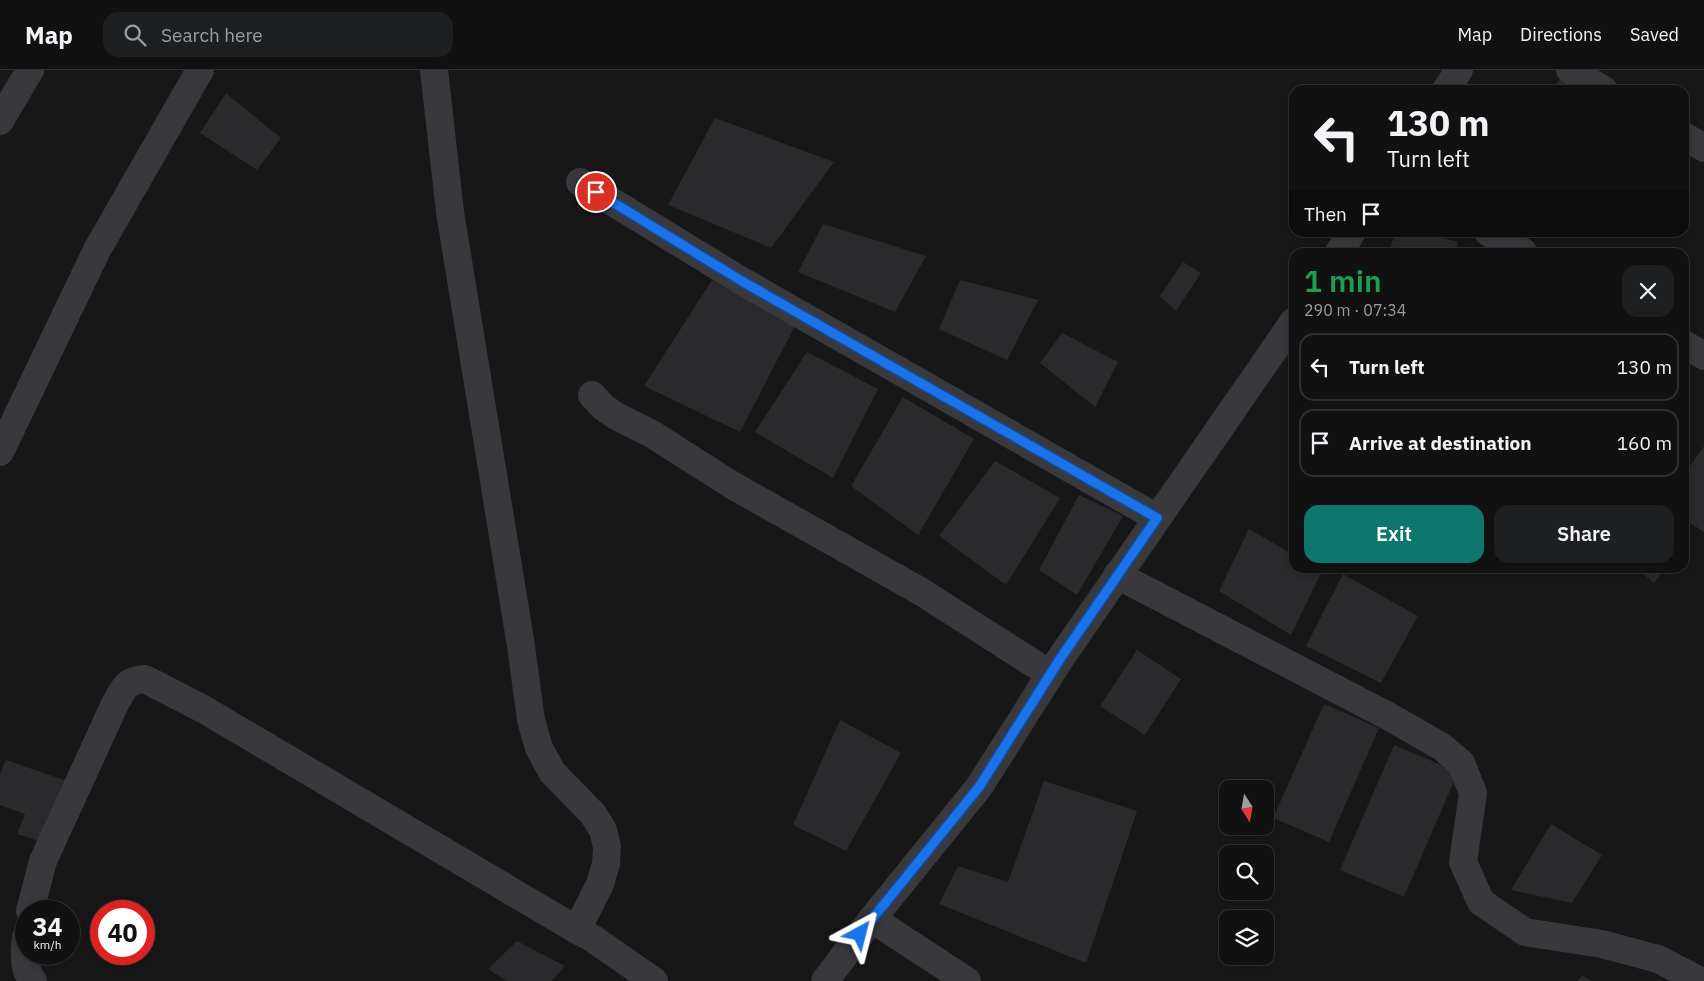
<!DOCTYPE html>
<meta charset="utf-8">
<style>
:root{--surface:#111112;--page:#1e1f20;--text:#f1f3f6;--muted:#9c9d9f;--line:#303132;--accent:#0f766e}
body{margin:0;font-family:"IBM Plex Sans",sans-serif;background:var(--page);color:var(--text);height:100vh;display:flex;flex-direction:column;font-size:19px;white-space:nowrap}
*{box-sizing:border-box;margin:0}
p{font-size:16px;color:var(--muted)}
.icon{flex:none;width:28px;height:28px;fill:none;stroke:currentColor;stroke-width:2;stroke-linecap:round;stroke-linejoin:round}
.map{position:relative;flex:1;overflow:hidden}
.drawer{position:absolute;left:1289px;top:178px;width:400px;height:325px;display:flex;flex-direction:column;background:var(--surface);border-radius:15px;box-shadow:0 2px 8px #0003,0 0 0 1px var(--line)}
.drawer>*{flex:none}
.banner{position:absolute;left:1289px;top:15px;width:400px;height:152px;border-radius:15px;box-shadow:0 2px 8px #0003,0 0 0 1px var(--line);background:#111112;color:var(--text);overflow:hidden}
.needle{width:32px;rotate:169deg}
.tools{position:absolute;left:1219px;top:710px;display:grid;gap:10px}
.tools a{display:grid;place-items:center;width:55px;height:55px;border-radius:10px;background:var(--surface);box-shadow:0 2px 8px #0003,0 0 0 1px var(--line);font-size:25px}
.speed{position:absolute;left:15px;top:830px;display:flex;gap:10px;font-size:25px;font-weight:700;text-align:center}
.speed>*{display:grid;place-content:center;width:65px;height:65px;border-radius:50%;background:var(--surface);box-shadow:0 2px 8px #0003,0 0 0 1px var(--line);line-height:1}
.speed small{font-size:12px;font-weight:400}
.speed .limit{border:8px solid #d22;background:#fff;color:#111}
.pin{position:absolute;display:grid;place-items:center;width:42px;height:42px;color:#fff;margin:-21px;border:2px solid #fff;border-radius:50%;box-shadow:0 1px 5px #0007}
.me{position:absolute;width:55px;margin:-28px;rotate:38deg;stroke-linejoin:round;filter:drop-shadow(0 0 4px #0008)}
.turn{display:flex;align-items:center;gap:18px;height:105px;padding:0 15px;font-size:22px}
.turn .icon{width:65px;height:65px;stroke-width:2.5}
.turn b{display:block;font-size:35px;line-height:42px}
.then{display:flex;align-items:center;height:48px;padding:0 15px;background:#0003;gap:10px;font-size:19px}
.round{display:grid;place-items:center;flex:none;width:52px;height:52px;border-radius:15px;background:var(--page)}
.overview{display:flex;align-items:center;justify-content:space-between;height:85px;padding:0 15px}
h1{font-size:30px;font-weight:600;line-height:38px;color:#1e9e55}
.primary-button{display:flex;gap:10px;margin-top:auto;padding:10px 15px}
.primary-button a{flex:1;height:58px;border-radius:15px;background:var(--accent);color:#fff;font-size:20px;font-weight:600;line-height:58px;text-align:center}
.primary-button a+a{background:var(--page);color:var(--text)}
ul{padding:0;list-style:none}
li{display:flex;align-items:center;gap:15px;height:68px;margin:0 10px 8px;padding:0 5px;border:2px solid var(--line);border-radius:15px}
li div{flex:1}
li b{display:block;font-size:19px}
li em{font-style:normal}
header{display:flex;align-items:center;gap:30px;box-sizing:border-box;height:70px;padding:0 25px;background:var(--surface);border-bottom:1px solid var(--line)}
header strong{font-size:24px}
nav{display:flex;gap:28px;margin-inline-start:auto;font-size:18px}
.search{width:350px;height:45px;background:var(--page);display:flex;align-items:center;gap:12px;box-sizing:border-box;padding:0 18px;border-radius:15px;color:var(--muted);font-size:19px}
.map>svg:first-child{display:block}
.building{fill:#2a2a2c}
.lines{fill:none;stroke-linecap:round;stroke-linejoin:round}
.minor{stroke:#38383d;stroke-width:28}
.tertiary{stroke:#38383d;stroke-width:28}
.route-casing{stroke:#114b97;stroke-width:12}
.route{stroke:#1a73e8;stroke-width:9}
</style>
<header>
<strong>Map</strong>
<div class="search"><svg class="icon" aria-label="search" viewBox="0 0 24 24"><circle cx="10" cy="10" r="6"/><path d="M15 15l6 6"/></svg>Search here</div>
<nav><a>Map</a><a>Directions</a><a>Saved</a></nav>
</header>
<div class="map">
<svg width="1704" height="911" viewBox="0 0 1704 911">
<rect width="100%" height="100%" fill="#171718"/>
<!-- building -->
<path class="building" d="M1563,5l23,15h-34z
M226,23l55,45 -24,32 -57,-37z
M715,48l119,44 -63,86 -103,-43z
M823,154l103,32 -31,56 -97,-40z
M1396,162h27l35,10 -4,10h-66z
M1183,192l18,11 -25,38 -16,-15z
M712,210l84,44 -56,108 -96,-46z
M960,210l78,20 -31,60 -68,-31z
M1062,263l56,29 -23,45 -55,-44z
M807,282l71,37 -45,89 -78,-46z
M903,327l71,42 -56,96 -67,-49z
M1704,376v86l-20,-13v-44z
M995,391l65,37 -54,87 -67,-49z
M1079,425l44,21 -46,79 -38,-25z
M1249,459l45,26v13h22l6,3 -31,64 -72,-44z
M1636,498h29l-11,15z
M1343,504l75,42 -37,67 -75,-37z
M1137,580l44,29 -36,56 -45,-29z
M1324,634l55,24 -50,114 -56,-24z
M840,650l61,33 -55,98 -53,-26z
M1394,675l64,27 -54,125 -64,-27z
M6,690l61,21 -25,61 -25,-8 8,-20 -25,-9v-31z
M1044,711l93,30 -51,152 -147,-59 19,-38 50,16z
M1551,754l51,31 -30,48 -61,-13z
M517,871l48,25 -13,15h-45l-19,-12z
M1582,905l11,6h-15z"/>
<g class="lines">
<!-- minor -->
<path class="minor" d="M434,0l16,142 71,434 10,74 8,28 13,24 41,42 10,16 4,17 -1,17 -6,20 -23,46 15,8 62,43
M1570,0l34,20
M0,51l30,-51
M1684,66l20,12
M580,112l160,98 417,238
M1488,162l35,20
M1684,274l20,12
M592,325l11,12 13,9 36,18 80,51 188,106 130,83
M0,382l97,-202 103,-180
M1117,505l273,142 52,30 19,16 12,30 -10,69 18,40 44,30 77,12 56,15 42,22
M30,841l13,-50 71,-155c9,-16 11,-26 31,-27l60,31 372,220
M872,849l95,62
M26,867c-2,15 -3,32 7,44"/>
<!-- tertiary -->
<path class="tertiary" d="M1446,20l13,-20
M1339,182l13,-20
M825,911l47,-62 107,-132 81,-128 234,-338"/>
</g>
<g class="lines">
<!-- route casing -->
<g class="route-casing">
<path id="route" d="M596,122l144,88 417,238 -97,141 -81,128 -119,147"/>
</g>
<!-- route -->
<use href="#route" class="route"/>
</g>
</svg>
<div class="tools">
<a><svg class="needle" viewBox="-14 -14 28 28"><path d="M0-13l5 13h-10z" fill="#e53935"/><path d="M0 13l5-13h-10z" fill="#9c9d9f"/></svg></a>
<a><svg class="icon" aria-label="search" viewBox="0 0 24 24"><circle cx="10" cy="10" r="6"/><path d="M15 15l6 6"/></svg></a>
<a><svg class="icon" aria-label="layers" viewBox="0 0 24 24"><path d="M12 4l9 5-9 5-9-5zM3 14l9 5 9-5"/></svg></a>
</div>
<div class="speed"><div>34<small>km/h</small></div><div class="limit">40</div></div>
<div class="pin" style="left:596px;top:122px;background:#d93025"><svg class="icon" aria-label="arrive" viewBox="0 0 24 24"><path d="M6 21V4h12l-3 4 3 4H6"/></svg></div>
<svg class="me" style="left:860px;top:864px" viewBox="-20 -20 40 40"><path d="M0-17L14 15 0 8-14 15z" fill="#1a73e8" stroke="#fff" stroke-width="4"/></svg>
<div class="banner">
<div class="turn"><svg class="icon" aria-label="left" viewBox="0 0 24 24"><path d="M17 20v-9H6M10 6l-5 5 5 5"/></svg><div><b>130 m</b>Turn left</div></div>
<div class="then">Then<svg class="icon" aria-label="arrive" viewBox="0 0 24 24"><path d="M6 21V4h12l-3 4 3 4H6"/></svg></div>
</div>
<section class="drawer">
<div class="overview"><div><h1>1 min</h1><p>290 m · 07:34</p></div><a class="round"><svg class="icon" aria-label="close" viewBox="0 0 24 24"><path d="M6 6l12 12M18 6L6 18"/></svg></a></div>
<ul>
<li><svg class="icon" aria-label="left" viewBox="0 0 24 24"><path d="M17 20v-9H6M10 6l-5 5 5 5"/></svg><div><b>Turn left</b></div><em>130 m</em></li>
<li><svg class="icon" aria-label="arrive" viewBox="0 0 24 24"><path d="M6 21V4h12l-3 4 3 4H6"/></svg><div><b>Arrive at destination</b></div><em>160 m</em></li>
</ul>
<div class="primary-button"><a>Exit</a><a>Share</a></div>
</section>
</div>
